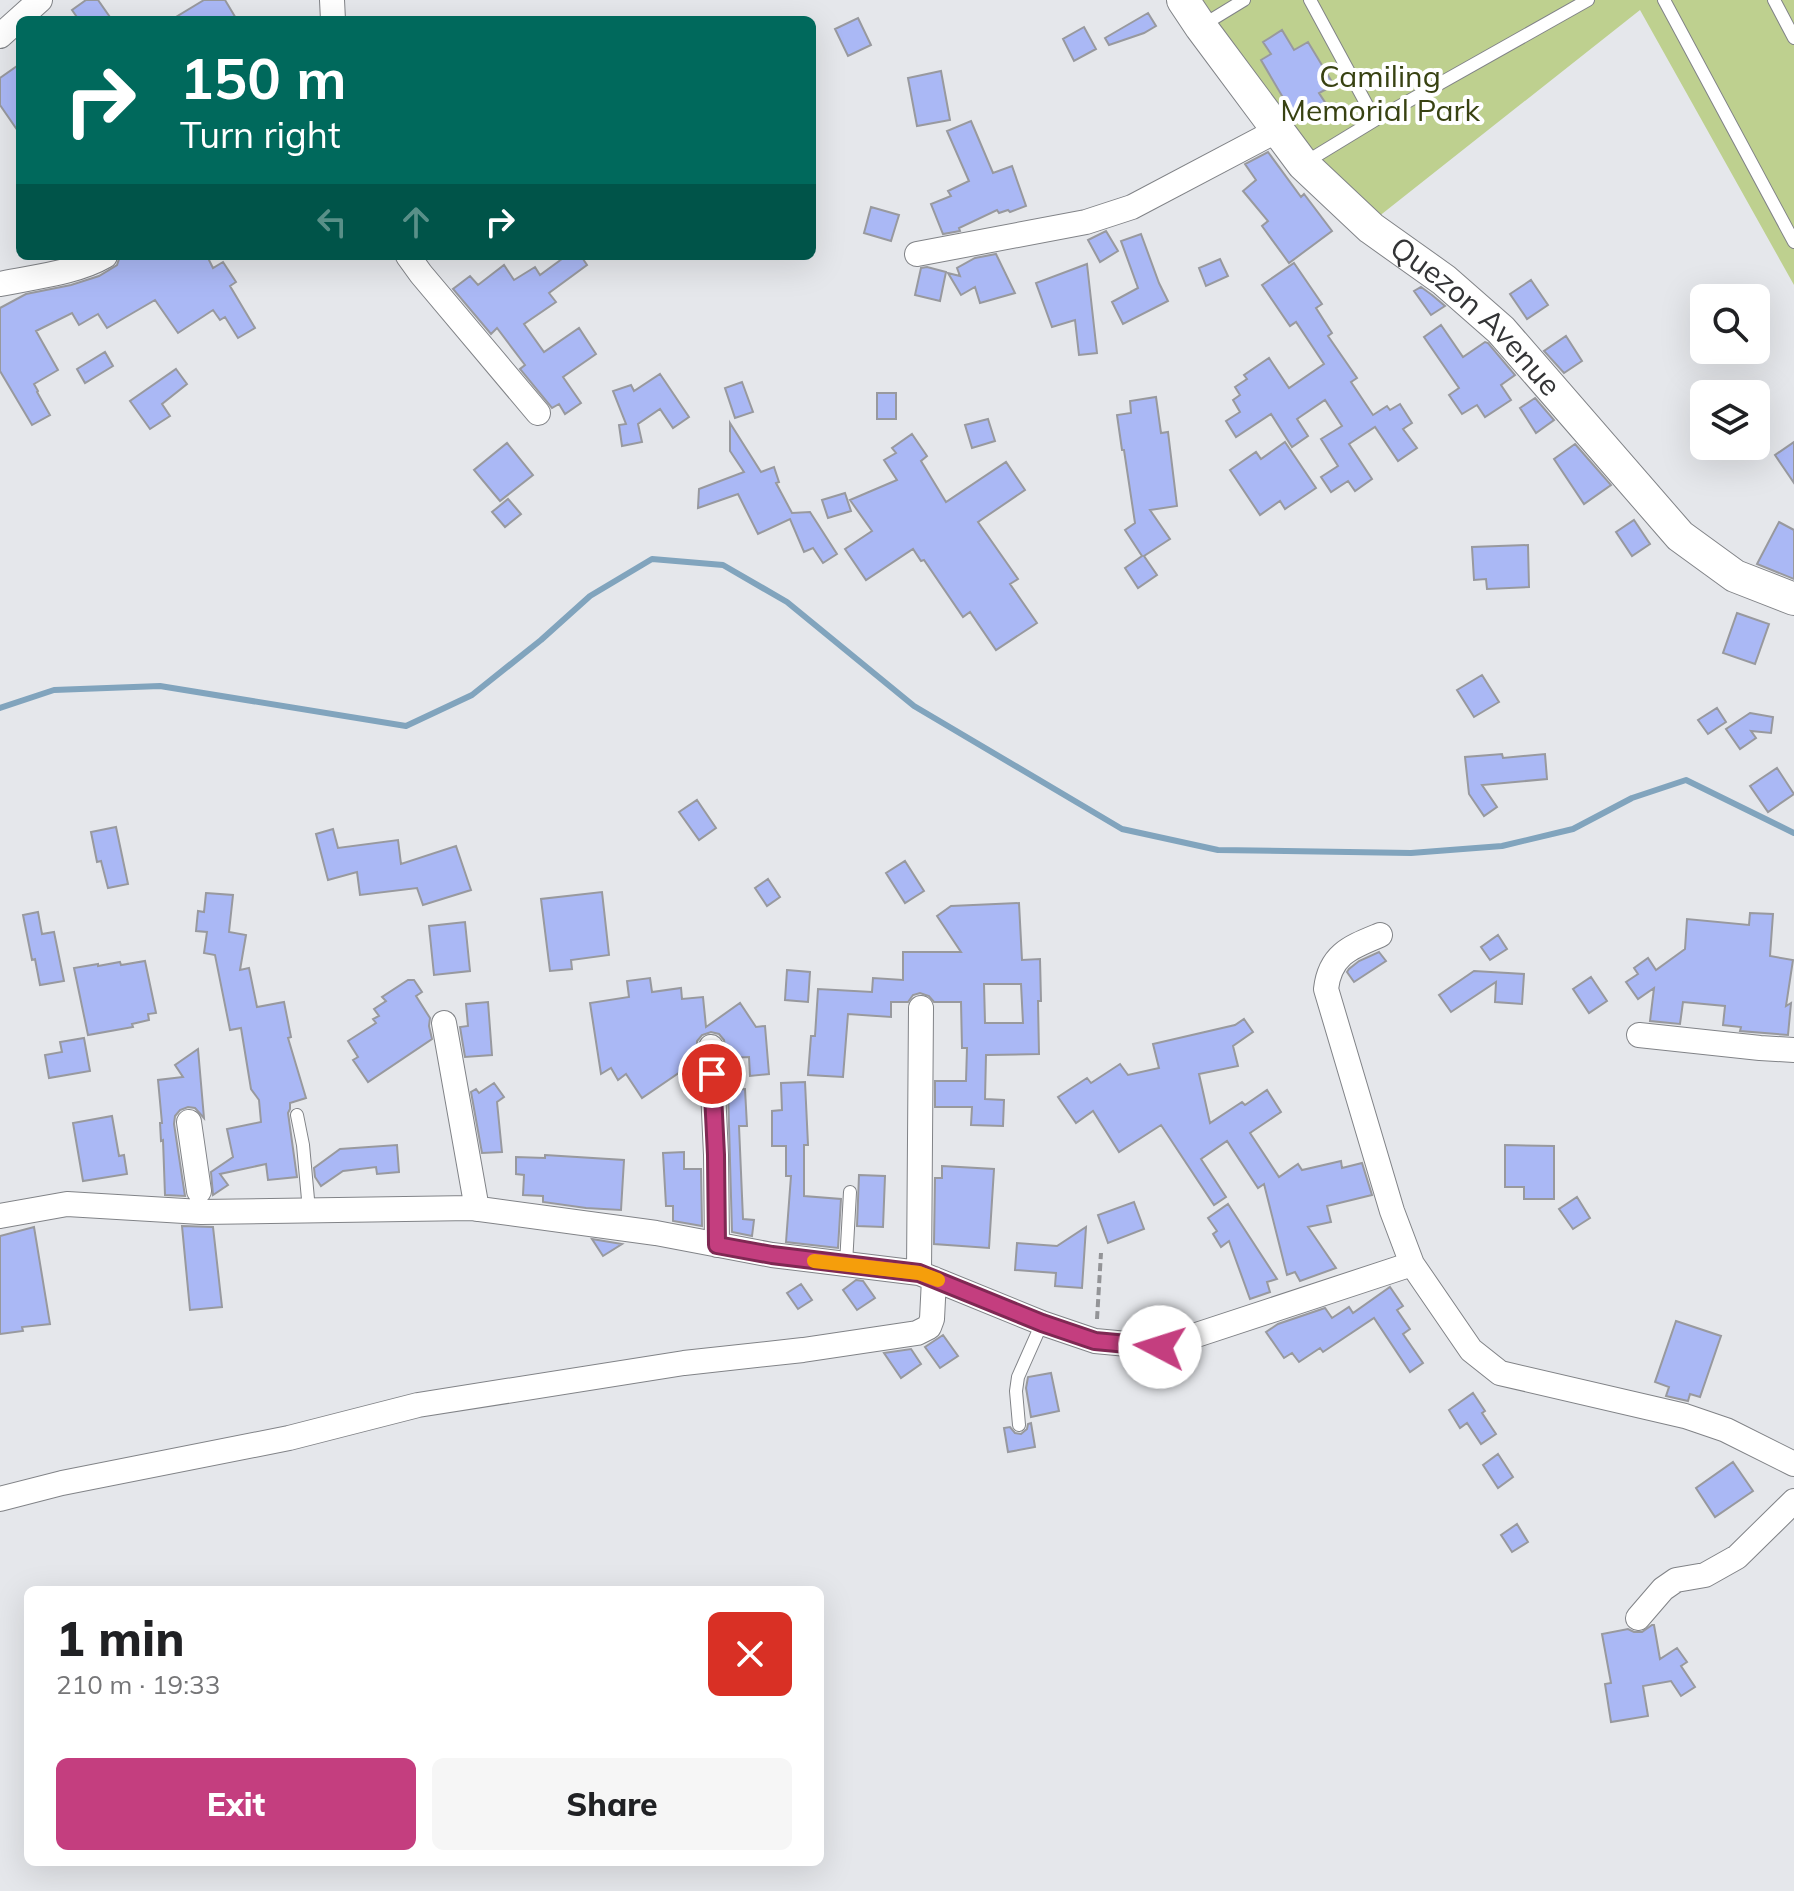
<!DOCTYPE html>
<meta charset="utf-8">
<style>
:root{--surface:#fff;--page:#f6f6f6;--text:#202124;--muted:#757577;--accent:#c43e7f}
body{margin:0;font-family:Mulish,sans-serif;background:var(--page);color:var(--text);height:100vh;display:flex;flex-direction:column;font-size:30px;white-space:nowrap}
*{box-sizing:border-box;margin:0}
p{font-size:26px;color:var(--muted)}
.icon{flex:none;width:44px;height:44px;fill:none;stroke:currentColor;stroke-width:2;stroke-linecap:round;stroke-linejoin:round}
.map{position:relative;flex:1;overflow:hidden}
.side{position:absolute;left:24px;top:1586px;width:800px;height:280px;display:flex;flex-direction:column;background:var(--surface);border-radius:12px;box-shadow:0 8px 32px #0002}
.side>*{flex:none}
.guide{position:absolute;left:16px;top:16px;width:800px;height:244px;border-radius:12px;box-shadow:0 8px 32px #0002;background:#00695c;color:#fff;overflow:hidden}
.fabs{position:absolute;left:1690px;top:284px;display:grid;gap:16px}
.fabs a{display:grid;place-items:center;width:80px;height:80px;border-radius:12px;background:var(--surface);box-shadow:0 8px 32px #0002;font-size:40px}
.pin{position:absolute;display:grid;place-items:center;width:68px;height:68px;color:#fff;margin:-34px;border:4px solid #fff;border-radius:50%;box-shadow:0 2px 8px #0007}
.me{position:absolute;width:88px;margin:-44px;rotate:275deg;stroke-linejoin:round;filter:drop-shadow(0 0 6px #0008)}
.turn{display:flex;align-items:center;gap:28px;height:168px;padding:0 32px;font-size:36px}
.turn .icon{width:104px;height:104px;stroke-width:2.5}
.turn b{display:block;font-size:56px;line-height:68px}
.lanes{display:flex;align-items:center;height:76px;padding:0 32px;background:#0003;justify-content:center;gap:40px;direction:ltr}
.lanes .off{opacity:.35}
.round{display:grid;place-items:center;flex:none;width:84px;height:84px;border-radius:12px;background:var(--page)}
.headline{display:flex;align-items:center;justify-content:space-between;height:136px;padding:0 32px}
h1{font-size:48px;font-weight:800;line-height:60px}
.button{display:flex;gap:16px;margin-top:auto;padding:16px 32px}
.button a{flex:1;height:92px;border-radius:12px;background:var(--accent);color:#fff;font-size:32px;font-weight:800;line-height:92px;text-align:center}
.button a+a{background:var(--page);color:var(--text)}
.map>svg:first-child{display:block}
.green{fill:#bed08f}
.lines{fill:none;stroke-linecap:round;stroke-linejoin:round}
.stream{stroke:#81a4bd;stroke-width:6}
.building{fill:#aab8f5;stroke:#98999e;stroke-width:2;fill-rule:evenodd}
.lane-casing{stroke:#818387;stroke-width:14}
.street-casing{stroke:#818387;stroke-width:26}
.secondary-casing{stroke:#818387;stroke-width:34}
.path{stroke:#939497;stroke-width:4;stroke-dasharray:8 4;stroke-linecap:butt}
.lane{stroke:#fff;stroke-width:12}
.street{stroke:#fff;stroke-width:24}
.secondary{stroke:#fff;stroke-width:32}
.route-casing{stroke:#7f2853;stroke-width:20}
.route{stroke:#c43e7f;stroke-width:14}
.slow{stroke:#f59e0b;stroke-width:14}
.labels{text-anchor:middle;stroke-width:8;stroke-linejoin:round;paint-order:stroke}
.park-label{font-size:30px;fill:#384212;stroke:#fff}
.street-label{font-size:30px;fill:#333436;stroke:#fff}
</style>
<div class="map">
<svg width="1794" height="1891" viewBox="0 0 1794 1891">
<rect width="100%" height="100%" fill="#e5e7eb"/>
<!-- green -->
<path class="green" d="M1202,0h592v285l-154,-275 -267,211 -75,-77z"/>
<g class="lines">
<!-- stream -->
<path class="stream" d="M0,708l54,-18 106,-4 246,40 66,-31 69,-55 49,-44 62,-37 71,6 64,37 127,104 208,123 96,21 193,3 91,-7 71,-17 59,-31 54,-18 108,53"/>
</g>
<!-- building -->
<path class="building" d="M86,0h12l14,20h-33l-7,-10z
M204,0h21l12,20h-66z
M1148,13l8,13 -12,7 -35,12 -4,-7z
M858,18l13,27 -23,11 -13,-27z
M1084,27l12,22 -22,12 -11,-22z
M1282,30l12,20 14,-8 26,43 -15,8 11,17 -21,12 -8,-14 -9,5 -31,-53 10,-6 -8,-12z
M20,64v70l-20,-29v-27z
M941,71l9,49 -33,6 -9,-48z
M971,121l22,52 19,-7 14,40 -16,6 -2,-2 -9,3 -2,-3 -38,18 1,3 -17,3 -12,-30 20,-8 -3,-5 21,-10 -22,-50z
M1268,152l33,45 3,-3 28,37 -43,32 -27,-37 6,-5 -25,-30 13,-11 -11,-16z
M871,207l28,8 -8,26 -27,-8z
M1106,231l12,20 -18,11 -12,-22z
M1141,234l18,49 9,18 -45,23 -11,-22 26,-14 -17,-47z
M996,254l19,39 -35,10 -5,-16 -14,8 -13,-22 12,3 -3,-8 18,-10z
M120,256h87l6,12 10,-6 13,20 -6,4 25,42 -17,10 -13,-21 -5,3 -7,-10 -35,23 -23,-33 -48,28 -9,-14 -19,11 -7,-12 -36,18 22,39 -24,14 4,7 -1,1 13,23 -18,10 -32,-54v-63l26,-14 45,-9 28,-9 18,-11z
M566,256h15l6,9 -38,28 7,9 -32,22 20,28 35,-24 17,26 -33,23 18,26 -16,11 -6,-10 -7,4 -32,-39 5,-4 -28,-37 -6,6 -38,-45 17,-13 8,9 26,-20 10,15 21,-13 5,8z
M1220,259l8,17 -22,10 -7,-18z
M1294,263l28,41 -6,4 16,25 -4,3 29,42 -6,4 22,33 14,-9 3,4 10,-6 12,19 -9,6 14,19 -19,13 -23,-34 -26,17 23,35 -17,12 -7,-10 -17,11 -10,-15 17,-11 -17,-27 21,-13 -17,-26 -28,19 11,17 -16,11 -21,-33 -35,23 -10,-16 14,-9 -7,-12 7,-5 -5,-8 12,-8 -3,-4 25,-17 20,30 35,-24 -28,-42 -6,4 -28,-41z
M1087,264l10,89 -18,2 -4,-35 -23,7 -16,-44z
M927,267l19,5 -6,29 -25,-6 6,-27z
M1531,280l17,25 -21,14 -17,-25z
M1421,287l11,8 13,11 -14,9 -17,-24z
M1441,325l22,32 22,-15 3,1 27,32 -14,10 10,15 -26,17 -8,-12 -15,9 -13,-19 10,-7 -35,-51z
M1566,336l16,25 -18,12 -20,-22z
M105,352l8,14 -28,17 -8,-14z
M176,369l11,15 -25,20 8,12 -20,13 -20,-28z
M660,374l29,43 -16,11 -13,-19 -22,15 4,18 -20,4 -3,-21 7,-1 -13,-33 18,-6 3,6z
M742,382l11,30 -18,6 -10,-30z
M877,393h19v26h-19z
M1156,397l5,36 7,-1 9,74 -27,4 20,29 -26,17 13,19 -19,13 -13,-20 17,-12 -17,-26 10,-7 -11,-73h-2l-5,-35 14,-2 -1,-12z
M1535,398l19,22 -18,13 -16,-25z
M988,419l7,22 -23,7 -7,-23z
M730,423l31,49 13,-5 5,15 -3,1 16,30 18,-1 27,42 -14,9 -10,-15 -9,4 -14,-33 -32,15 -20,-40 -40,14 1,-19 45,-17 -14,-21z
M912,434l15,22 -6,5 25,41 60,-40 19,28 -47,32 40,57 -8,5 27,39 -41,27 -26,-38 -7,5 -39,-57 -3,1 -8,-12 -47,31 -21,-31 27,-18 -22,-31 47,-20 -13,-20 12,-7 -4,-5z
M1285,442l31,46 -31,21 -5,-8 -20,14 -30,-45 26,-18 5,7z
M1794,442v41l-19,-28z
M507,443l26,32 -33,26 -26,-31z
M1575,444l36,41 -27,19 -30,-45z
M845,493l6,18 -23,7 -6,-18z
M508,499l13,15 -16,13 -13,-15z
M1634,520l16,24 -18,12 -16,-24z
M1779,522l15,8v49l-37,-15z
M1528,545l1,42 -42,2 -1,-10 -12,1 -2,-33z
M1737,613l32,11 -14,40 -32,-11z
M1482,675l17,27 -25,15 -17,-27z
M1717,708l9,14 -18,12 -10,-14z
M1750,713l23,4 -2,16 -20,-2 5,7 -16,11 -14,-20z
M1502,754l1,4 42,-4 2,25 -65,6 15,22 -13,9 -15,-22 -4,-37z
M1777,768l17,26 -26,18 -18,-26z
M697,800l19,28 -17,12 -20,-28z
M116,827l12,57 -20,4 -7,-27 -4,1 -6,-30z
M333,829l5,19 60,-8 3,24 55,-18 15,44 -48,15 -6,-17 -57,7 -3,-23 -29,8 -12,-46z
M905,861l19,30 -19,12 -19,-30z
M768,879l12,18 -13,9 -12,-18z
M602,892l7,63 -38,5 1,9 -22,2 -9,-72z
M206,893l27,2 -4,37 17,3 -6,35 9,-2 8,39 27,-5 7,35 -3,1 18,60 -16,5v6l-2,4 9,64 -29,3 -2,-16 -46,10 8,11 -15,10 -2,-23 22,-15 -6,-28 34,-7 -2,-22 -8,-11 -10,-61 -11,2 -15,-75 -11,-2 3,-21 -11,-1 2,-20 6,1z
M1019,903l3,57 18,-1 1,42h-3l1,53 -53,1 -1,44 19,1 -1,26 -32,-1 1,-18h-37v-26h31l1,-33h-5l-1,-46h-27l-5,-6 -9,-3 -7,2 -5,7h-17v15l-43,-3 -5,63 -35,-2 3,-39h4l3,-47 54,3 1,-14 30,2v-28h58l-24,-36 14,-10zM984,984h37l2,39h-38z
M38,912l4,22 12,-2 10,49 -24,4 -5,-26 -3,1 -9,-45z
M1750,913l23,1 -3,42 23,4 -7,46 5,-3 -3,32 -48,-4 1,-4 -18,-2 2,-19 -42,-4 -3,22 -30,-3 4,-33 -16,11 -12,-17 12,-8 -4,-6 14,-10 8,12 29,-21 2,-30 62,6z
M465,922l5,49 -36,4 -5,-49z
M1498,935l9,14 -17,11 -9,-13z
M1379,952l7,9 -32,21 -7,-10 2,-3 10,-8z
M145,961l11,52 -8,1 1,6 -17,4 1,3 -45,8 -14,-67 24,-4v2l22,-4 1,3z
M787,970l23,2 -2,30 -23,-2z
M1474,971l50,3 -2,30 -27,-2 1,-20 -45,30 -12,-17z
M1591,977l16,24 -18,12 -16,-24z
M650,978l2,14 29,-4 1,11 21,-2 3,30 34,-24 16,24 9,-1 4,48 -19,2 -1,-19 -22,1 -3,-18 -5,-6 -8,-2 -9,3 -5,6v23l-7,4 -1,-2 -47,32 -16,-24 -8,6 -7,-12 -10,6 -11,-71 39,-6 -2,-16z
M408,980h6l8,12 -6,4 14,22 -1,8 3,13 -64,43 -15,-22 5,-3 -10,-16 28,-18 -3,-4 6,-3 -5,-7 12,-8 -4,-4z
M488,1002l4,53 -27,2 -5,-30 8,-1 -2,-22z
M1244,1019l9,13 -20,14 5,20 -39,8 11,49 32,-21 3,3 22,-15 14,22 -31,21 29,44 19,-13 4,6 39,-9 1,7 20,-5 10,32 -45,11 4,16 -23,5 28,41 -36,13 -5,-9 -8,3 -23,-91 -6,4 -31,-47 -26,18 25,38 -12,8 -53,-80 -42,27 -26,-41 -17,12 -18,-26 29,-19 4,5 29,-19 8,11 31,-7 -6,-24 82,-19z
M84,1038l6,33 -41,7 -4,-23 17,-3 -2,-10z
M198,1049l6,69 -9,-10 -7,-1 -8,3 -5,6 -1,8 11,72 -20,-1 -2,-55 -2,1 -1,-18h2l-4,-43 25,-3 -8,-12z
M805,1082l3,63h-4v51l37,3 -3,49 -52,-6 5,-66h-5v-30h-14v-35l10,-1 -1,-27z
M494,1083l10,14 -7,5 5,50 -20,1 -11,-61 5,-3 3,4z
M745,1089l2,37h-8l4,93 11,1 -2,16 -20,-4 -4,-142z
M112,1116l7,40 5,-1 3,19 -44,7 -10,-58z
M397,1145l2,27 -22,2 -1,-7 -33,4 -22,15 -6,-9 -1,-9 26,-19z
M1505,1145l49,1v53h-30v-12h-19z
M684,1152v17h17l1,57 -29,-5v-15h-7l-3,-53z
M545,1155l79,5 -3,50 -35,-2 -43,-6v-6l-20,-1 1,-20 -8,-1v-17l29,1z
M942,1166l52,3 -5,79 -55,-4 1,-66h7z
M859,1175l26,1 -2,51 -26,-1z
M1577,1197l13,21 -17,11 -14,-20z
M1134,1202l10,27 -36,14 -10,-28z
M1228,1204l49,75 -10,3 3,10 -20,7 -21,-58 -8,6 -8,-13 4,-3 -9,-13z
M182,1226l31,1 9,80 -32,3z
M34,1227l16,97 -28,3 1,4 -23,3v-98z
M1086,1227l-4,61 -27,-2 1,-13 -41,-3 2,-27 40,3z
M592,1239l30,5 -19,12z
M856,1280l7,1 12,17 -18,12 -14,-20z
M801,1284l11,16 -14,9 -11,-16z
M1390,1287l13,19 -6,4 13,19 -7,5 20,29 -13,9 -36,-54 -51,34 -3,-4 -21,14 -7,-9 -8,5 -18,-26 12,-8 47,-16 7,10 17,-11 4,6z
M1676,1321l45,15 -21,61 -10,-3 -2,7 -22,-5 3,-9 -14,-5z
M943,1335l15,21 -18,12 -15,-21z
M911,1349l10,15 -20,14 -17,-25z
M1051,1373l8,38 -28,6 -5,-29 2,-11z
M1473,1393l12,18 -3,2 14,21 -15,10 -14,-21 -7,5 -11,-18z
M1031,1423l4,24 -27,5 -4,-24 6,-1 5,6 6,1 6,-5 1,-5z
M1498,1454l15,23 -15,11 -15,-23z
M1733,1462l20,29 -38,26 -19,-29z
M1517,1524l11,18 -16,10 -11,-17z
M1652,1625h2l6,34 17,-11 10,14 -6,4 14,21 -14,9 -10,-15 -28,5 5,30 -37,6 -6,-38 6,-1 -9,-49 26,-5 6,3h8z"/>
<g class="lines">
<!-- lane casing -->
<g class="lane-casing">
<path id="lane" d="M1310,0l65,120
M1664,0l130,242
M1774,0l20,38
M1203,25l41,-25
M1306,162l69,-42 213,-120
M297,1115l6,30 6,65
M846,1264l4,-72
M1019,1425l-3,-34 2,-14 24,-54"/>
</g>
<!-- street casing -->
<g class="street-casing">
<path id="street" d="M332,0l1,20
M0,36l40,-36
M917,254l169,-32 46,-15 146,-77
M408,256l13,18 117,139
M0,284c33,-7 76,-11 105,-28
M1380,935c-29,12 -50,19 -54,54l66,222 20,53 59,86 29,23 185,43 41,14 68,34
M444,1023l33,186
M1639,1035l121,13 34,2
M711,1047l5,108 1,90
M189,1122l10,69
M0,1216l67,-12 134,8 271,-4 184,25 116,22 147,18 123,50 53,18 65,6 252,-83
M919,1273l2,-265
M0,1499l62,-16 227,-45 129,-33 266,-42 119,-13 114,-17 12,-6 3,-8 2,-40
M1638,1618l25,-29 13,-9 29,-5 32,-18 57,-56"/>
</g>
<!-- secondary casing -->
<g class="secondary-casing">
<g id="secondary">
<path id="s1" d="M1183,0l18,27 102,137 68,64 73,52 57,50 179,206 55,40 59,23"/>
</g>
</g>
<!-- path -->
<path class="path" d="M1097,1319l4,-66"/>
<!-- lane -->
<use href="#lane" class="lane"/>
<!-- street -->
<use href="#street" class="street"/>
<!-- secondary -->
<use href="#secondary" class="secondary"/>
</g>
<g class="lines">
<!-- route casing -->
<g class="route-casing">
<path id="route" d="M712,1074l4,81 1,90 55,10 147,18 123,50 53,18 65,6"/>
</g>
<!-- route -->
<use href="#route" class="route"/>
<!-- slow -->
<path class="slow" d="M814,1261l105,12 19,7"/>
</g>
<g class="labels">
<!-- park labels -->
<g class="park-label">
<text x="1380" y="87">Camiling<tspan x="1380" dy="34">Memorial Park</tspan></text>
</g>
<!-- street labels -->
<g class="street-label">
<text dy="10" stroke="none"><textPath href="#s1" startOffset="434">Quezon Avenue</textPath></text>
</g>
</g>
</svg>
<div class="fabs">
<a><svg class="icon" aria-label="search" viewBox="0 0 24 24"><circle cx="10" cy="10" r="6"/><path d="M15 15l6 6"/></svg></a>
<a><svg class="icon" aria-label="layers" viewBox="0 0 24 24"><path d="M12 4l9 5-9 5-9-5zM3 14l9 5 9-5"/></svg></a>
</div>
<div class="pin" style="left:712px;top:1074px;background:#d93025"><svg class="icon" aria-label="arrive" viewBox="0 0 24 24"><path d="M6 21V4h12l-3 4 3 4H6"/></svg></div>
<svg class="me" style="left:1160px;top:1347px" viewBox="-20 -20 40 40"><circle r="19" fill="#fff"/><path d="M0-13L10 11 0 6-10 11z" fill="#c43e7f"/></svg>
<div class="guide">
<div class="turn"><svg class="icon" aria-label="right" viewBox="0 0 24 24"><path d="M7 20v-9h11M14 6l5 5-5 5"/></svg><div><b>150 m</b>Turn right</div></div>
<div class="lanes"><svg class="icon off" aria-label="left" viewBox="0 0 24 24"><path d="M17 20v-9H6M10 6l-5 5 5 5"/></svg><svg class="icon off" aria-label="ahead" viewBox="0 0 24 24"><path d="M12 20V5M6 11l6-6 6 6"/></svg><svg class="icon" aria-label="right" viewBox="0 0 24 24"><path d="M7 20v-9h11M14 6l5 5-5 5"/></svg></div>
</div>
<section class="side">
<div class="headline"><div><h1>1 min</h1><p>210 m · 19:33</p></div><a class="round" style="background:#d93025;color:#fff"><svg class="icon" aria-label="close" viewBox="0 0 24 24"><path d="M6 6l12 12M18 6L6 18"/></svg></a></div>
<div class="button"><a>Exit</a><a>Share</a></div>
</section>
</div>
